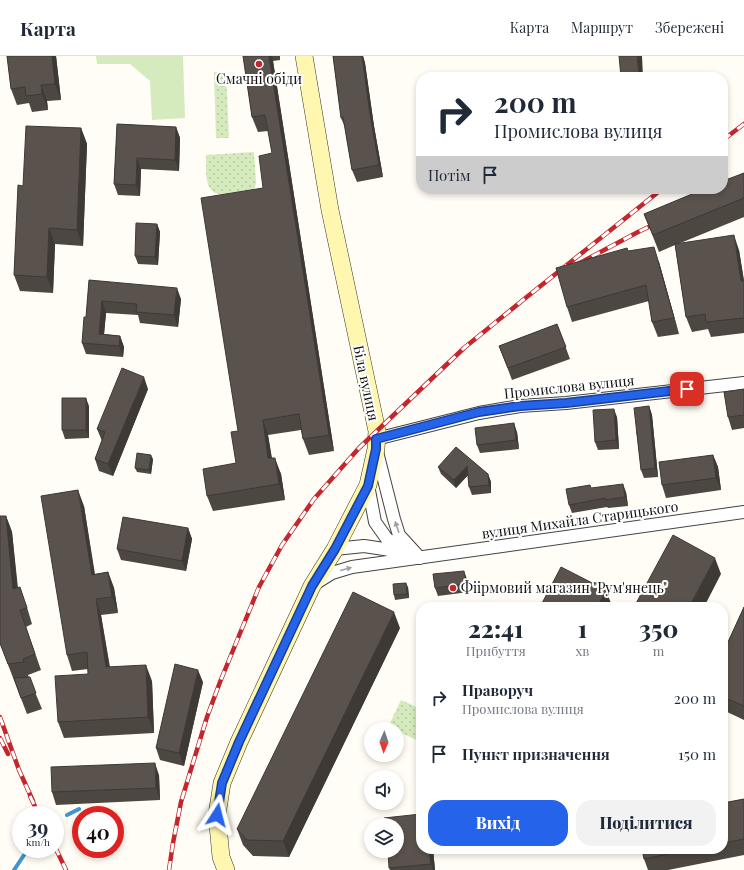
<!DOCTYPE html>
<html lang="uk">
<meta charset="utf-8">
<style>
:root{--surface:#fff;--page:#f2f2f3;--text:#1f2937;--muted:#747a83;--line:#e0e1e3;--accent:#2563eb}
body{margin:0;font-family:"Playfair Display",serif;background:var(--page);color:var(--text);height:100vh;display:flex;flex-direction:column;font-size:15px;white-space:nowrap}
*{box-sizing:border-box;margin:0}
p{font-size:13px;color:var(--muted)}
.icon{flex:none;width:22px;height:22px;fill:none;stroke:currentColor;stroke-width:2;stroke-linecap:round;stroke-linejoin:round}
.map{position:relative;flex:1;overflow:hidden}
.drawer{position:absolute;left:416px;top:546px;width:312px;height:252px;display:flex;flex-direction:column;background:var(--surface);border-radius:16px;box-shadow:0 2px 6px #0003}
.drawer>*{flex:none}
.guide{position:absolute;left:416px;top:16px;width:312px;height:122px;border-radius:16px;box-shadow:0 2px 6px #0003;background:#fff;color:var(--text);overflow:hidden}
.needle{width:26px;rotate:182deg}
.buttons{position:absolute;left:364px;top:666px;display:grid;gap:8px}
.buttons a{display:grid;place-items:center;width:40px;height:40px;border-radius:50%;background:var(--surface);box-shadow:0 2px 6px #0003;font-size:20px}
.speed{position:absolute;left:12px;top:750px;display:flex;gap:8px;font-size:20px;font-weight:700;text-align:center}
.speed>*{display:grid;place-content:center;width:52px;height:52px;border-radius:50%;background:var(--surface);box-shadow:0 2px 6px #0003;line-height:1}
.speed small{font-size:10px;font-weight:400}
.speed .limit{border:6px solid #d22;background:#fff;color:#111}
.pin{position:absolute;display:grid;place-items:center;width:34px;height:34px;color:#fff;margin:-17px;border-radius:8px;box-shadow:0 2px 6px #0006}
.me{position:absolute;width:44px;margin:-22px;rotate:9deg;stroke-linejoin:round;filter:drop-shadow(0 0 3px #0008)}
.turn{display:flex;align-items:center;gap:14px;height:84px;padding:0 12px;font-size:18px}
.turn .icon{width:52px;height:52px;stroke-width:2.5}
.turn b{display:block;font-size:28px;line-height:34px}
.then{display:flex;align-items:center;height:38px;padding:0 12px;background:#0003;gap:8px;font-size:15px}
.eta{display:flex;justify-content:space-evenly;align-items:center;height:68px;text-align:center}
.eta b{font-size:24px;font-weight:800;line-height:28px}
.button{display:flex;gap:8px;margin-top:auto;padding:8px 12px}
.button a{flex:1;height:46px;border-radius:16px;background:var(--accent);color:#fff;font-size:16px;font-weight:800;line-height:46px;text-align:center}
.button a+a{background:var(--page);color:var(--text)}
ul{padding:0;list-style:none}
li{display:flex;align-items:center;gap:12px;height:56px;padding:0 12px}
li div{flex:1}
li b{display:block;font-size:15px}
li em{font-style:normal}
header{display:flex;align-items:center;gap:24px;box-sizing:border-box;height:56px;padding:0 20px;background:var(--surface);border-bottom:1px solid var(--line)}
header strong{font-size:19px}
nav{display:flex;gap:22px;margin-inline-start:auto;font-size:14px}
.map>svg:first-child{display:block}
.grass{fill:url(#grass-dots)}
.park{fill:#d5ebbd}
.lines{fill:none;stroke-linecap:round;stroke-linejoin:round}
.stream{stroke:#3f96cf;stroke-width:4}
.street-casing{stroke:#444;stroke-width:14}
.secondary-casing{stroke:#333;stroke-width:18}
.street{stroke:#fff;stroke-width:12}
.secondary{stroke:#fff6b0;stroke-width:17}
.rail-casing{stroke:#c4262e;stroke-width:4.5}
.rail{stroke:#fff;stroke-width:3;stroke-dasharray:9;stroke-linecap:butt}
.wall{fill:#4d4742}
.shaded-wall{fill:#3f3936}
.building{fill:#5a524d;stroke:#3f3936}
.oneway{fill:#a0a0a0}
.route-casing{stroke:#184099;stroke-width:10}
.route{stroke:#2563eb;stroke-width:7}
.poi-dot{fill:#c4262e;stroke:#fff;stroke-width:1.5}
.labels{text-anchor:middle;stroke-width:4;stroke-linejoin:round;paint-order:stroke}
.poi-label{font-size:14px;fill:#111;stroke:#fff}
.street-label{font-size:14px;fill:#111;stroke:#fff}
</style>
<header>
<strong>Карта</strong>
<nav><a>Карта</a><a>Маршрут</a><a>Збережені</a></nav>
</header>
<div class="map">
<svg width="744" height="814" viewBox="0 0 744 814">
<defs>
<pattern id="grass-dots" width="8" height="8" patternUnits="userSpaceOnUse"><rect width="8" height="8" fill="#d5ebbd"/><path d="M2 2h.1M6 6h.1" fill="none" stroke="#b6c8a1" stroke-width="1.8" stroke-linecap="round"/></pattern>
</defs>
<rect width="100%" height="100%" fill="#fffdf5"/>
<!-- grass -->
<path class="grass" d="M214,16h12l3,66h-13z
M254,96l2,30 -1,6 -7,4 -4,1c-6,0 -20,2 -25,1 -17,-4 -12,-27 -13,-39z
M401,644l20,9v33l-24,-11v-2h-5l-4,-2z"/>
<!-- park -->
<path class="park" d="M96,0h87l2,62 -33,2 -2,-39 -20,-17h-33z"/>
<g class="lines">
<!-- stream -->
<path class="stream" d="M67,759l12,-6
M14,814l14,-21"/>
<!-- street casing -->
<g class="street-casing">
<path id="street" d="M376,383l103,-26 41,-7 46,-3 178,-20
M377,396l17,67 5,16 21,23
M368,429l7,37 12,17 23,13
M335,493l29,-3 20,3 21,5
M316,527l16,-10 20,-6 392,-55"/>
</g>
<!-- secondary casing -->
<g class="secondary-casing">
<path id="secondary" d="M226,814l-5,-13 -4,-42 5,-32 17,-41 73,-156 23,-37 33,-64 8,-36 1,-18 -47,-221 -26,-154"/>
</g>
<!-- street -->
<use href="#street" class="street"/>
<!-- secondary -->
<use href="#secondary" class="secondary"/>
<!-- rail casing -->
<g class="rail-casing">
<path id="rail" d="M723,84l21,-16
M576,209l62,-33 21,-10
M0,661l19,53 14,31
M0,682l8,16
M30,740l9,19
M55,791l11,23
M169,814l4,-27 8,-41 26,-85 13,-35 39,-95 23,-42 32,-46 45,-51 105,-100 64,-52 134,-107"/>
</g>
<!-- rail -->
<use href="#rail" class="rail"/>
</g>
<!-- wall -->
<path class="wall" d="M7,0h49l5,44 -14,1 1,9 -16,2 -3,-9 -12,2 -6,-16z
M243,0h37v4l-7,1 61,390 -25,4 -6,-16 -2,-9 -33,5 4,23 9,16 4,26 -72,11 -6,-15 29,-33 2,-32 25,-243 9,-35 -4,-22 -10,1 -6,-15z
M333,0h30l2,7 9,63 9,51 -26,5 -5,-12 -7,-43 -4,-9z
M117,68l59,3 4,11 -1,33 -38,-2 -1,27 -22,-1 -4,-11z
M81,72l6,16 -4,102 -28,-2 -2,49 -33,-2 -6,-16 9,-89z
M744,117v44l-66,27 61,6 5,31v52l-33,4 -3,-8 -16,3 -6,-15 -11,-72 -16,7 -15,-38z
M157,168l3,8 -2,33 -20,-1 -3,-8z
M628,195l31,11 20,72 -21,3 -6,-15 -3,-21 -77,21 -5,-15z
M89,224l92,19 -3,28 -38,-4 -2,-8 -32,-2 -2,21 16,2 4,11 -1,10 -37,-3 -4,-11 4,-26z
M557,268l13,35 -58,21 -13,-34z
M148,333l-35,87 -14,-5 -4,-12 7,-18 -5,-12z
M744,333v39l-12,2 -4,-13z
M89,350v32l-24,1 -3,-9z
M649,350l3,9 6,62 -14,1 -3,-8 -4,-35 -1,-2z
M617,361l2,32 -21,1 -3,-8z
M517,376l2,17 -39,4 -3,-8z
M713,399l5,12 3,23 -55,8 -4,-13z
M153,403l-2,15 -14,-2 -2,-4z
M438,411l50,7 3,8v11l-19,2 -3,-8 -1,-12 -12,13 -15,-14z
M591,432l35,4 2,14 -20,2 -1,-1 -35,6 -3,-8z
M84,450l11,68 13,-2 6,16 4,25 -17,2 9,52 42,14 2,52 -90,5 -6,-16 30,-48v-5l-16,2 -5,-16z
M0,460h6l6,16 6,56 8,16 6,20 -6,3 15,43 -13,5 14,34 -15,5 -27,-70z
M188,472l4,11 -6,32 -65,-11 -4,-11z
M467,523l2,13 -31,4 -3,-8z
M408,531l1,11 -14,2 -1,-5z
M744,551v113l-21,-10v-57z
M400,572l-111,229 -36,-1 -10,-11 -6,-16z
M203,626l-19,84 -24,-6 -4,-12z
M159,719l1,25 -104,5 -4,-13z
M744,743v56l-76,15h-20l-4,-11 -2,-10h81v-46z
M421,793h12l2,21h-45l-1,-2z"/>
<!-- shaded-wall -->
<path class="shaded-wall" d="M52,0h4l5,44 -6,-16z
M269,0h3l1,5 61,390 -5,-16z
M362,0h1l2,7 9,63 9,51 -4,-12 -9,-51z
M637,0h5l1,21h-4z
M41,29l6,16 1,9 -6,-16z
M176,71l4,11 -1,33 -4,-11z
M81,72l6,16 -4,102 -6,-16z
M137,102l4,11 -1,27 -4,-11z
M157,168l3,8 -2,33 -3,-8z
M49,172l6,16 -2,49 -6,-16z
M734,179l5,15 5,31h-3z
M654,191l5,15 20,72 -5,-16z
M177,232l4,11 -3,28 -4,-12z
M102,245l4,12 -3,32 -4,-11z
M120,280l4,11 -1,10 -4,-11z
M144,321l4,12 -35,87 -5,-12z
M86,342l3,8v32l-3,-8z
M649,350l3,9 6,62 -3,-9z
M614,353l3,8 2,32 -3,-9z
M263,364l5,15 6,39 -6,-16z
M514,367l3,9 2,17 -3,-9z
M151,399l2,4 -2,15 -2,-4z
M713,399l5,12 3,23 -5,-12z
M275,402l6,16 4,26 -6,-16z
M467,410l3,7 -14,15 -2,-8z
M488,418l3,8v11l-2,-8z
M623,428l3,8 2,14 -3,-9z
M78,434l6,16 13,85 -5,-16z
M6,460l6,16 7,73 -6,-16z
M188,472l4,11 -6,32 -4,-10z
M715,502l6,16 -17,33h-15z
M464,515l3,8 2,13 -3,-8z
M108,516l6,16 4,25 -6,-16z
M406,527l2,4 1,11 -2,-4z
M606,534l6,16 -1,1h-14z
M96,543l5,16 11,68 -6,-16z
M394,556l6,16 -111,229 -6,-16z
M146,609l6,16 2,52 -6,-16z
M198,614l5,12 -19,84 -5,-13z
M155,707l4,12 1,25 -4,-12z
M429,793h4l2,21h-2l-2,-6z"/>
<!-- building -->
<path class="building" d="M7,0h45l3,28 -14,1 1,9 -16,2 -1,-9 -14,2z
M243,0h26l60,379 -26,4 -4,-25 -36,6 5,38h7l4,26 -72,12 -4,-27 33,-6 -5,-31 7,-1 -37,-233 62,-10 -4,-32 13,-3 -7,-38 -13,2z
M333,0h29l8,58 9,51 -27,5 -9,-53 -2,1z
M619,0h18l2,21h-18z
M117,68l59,3 -1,33 -38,-2 -1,27 -22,-1z
M26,70l55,2 -4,102 -28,-2 -2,49 -33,-2 4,-90 5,1z
M744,117v25l-91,37 -9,-21 60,-25h19v-8z
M136,167l21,1 -2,33 -20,-1z
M734,179l7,46h3v37l-38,4 -1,-8 -19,3 -11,-73z
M654,191l20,71 -22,4 -6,-37 -79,22 -11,-39 71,-20 1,3z
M89,224l88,8 -3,27 -38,-3 1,-8 -35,-3 -3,33 21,2 -1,10 -37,-3 2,-26h2z
M557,268l9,23 -58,21 -9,-22z
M122,312l22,9 -36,87 -13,-5 10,-27 -8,-3z
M744,333v26l-16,2 -4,-25z
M62,342h24v32h-24z
M649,350l6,62 -14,2 -7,-62z
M614,353l2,31 -21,2 -2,-32z
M514,367l2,17 -39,5 -2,-17z
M456,391l32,27 1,11 -20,2 -2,-21 -13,14 -16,-13z
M137,397l14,2 -2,15 -14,-2z
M713,399l3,23 -54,7 -3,-23z
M623,428l2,13 -20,3v-2l-36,7 -3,-16 24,-4 1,3z
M78,434l14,85 16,-3 4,25 -16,2 10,68 40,-2 2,52 -90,5 -3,-46 33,-2 -1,-22 -20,3 -26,-159z
M0,460h6l7,73 7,-2 7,21 -7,2 15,44 -12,5 1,3 -16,2 -8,-21z
M123,461l65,11 -6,33 -65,-12z
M673,479l42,23 -26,49h-55z
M561,511l45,23 -9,17h-57z
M464,515l2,13 -31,4 -2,-14z
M406,527l1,11 -13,1 -1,-11z
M353,536l41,20 -111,229 -36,-1 -10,-11z
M481,548l6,3h-7z
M744,551v99l-21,-9v-44z
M175,608l23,6 -19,83 -23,-5z
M30,621l6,16 -15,5 -7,-20z
M155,707l1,25 -104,4 -1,-25z
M744,743v40l-21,4v-40z
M421,758v35h8l2,15 -42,4 -1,-17h9v-26h-12l-1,-7z
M642,793h50l-48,10z"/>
<!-- one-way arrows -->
<defs><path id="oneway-solid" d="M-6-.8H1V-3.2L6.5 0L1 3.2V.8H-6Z"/></defs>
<g class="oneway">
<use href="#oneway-solid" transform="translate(397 471) rotate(-109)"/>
<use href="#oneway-solid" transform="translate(346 513) rotate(-15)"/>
</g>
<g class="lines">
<!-- route casing -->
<g class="route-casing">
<path id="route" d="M217,759l5,-32 17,-41 73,-156 23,-37 33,-63 8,-37v-10l103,-27 41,-6 46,-3 121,-14"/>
</g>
<!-- route -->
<use href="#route" class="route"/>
</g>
<!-- markers -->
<g class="poi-dot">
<circle cx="259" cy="8" r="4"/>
<circle cx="453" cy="532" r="4"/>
</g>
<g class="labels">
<!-- poi labels -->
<g class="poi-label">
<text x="259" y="28">Смачні обіди</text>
<text x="461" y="537" text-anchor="start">Фіірмовий магазин "Рум'янець"</text>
</g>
<!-- street labels -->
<g class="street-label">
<text transform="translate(366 327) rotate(78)" y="5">Біла вулиця</text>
<text transform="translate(569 331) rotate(-6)" y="5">Промислова вулиця</text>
<text transform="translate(580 464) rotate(-8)" y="5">вулиця Михайла Старицького</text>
</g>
</g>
</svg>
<div class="buttons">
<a><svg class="needle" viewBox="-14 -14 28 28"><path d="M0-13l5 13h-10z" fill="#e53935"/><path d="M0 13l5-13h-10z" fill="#747a83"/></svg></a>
<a><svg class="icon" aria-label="sound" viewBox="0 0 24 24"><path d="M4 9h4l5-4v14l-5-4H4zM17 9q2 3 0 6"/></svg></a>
<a><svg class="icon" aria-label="layers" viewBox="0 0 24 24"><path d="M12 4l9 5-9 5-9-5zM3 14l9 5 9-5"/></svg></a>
</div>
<div class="speed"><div>39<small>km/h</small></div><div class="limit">40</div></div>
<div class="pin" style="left:687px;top:333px;background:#d93025"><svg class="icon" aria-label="arrive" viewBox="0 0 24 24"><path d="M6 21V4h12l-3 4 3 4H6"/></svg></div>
<svg class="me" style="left:217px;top:759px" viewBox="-20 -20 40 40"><path d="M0-17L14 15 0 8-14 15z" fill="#2563eb" stroke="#fff" stroke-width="4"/></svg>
<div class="guide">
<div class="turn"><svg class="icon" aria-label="right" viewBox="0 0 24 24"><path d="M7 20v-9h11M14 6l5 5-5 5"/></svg><div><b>200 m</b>Промислова вулиця</div></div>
<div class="then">Потім<svg class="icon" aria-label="arrive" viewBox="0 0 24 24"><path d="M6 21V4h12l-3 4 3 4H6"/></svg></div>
</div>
<section class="drawer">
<div class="eta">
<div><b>22:41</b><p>Прибуття</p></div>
<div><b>1</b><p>хв</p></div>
<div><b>350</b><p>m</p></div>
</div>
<ul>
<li><svg class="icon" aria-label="right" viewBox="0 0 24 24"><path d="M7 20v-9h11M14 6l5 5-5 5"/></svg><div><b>Праворуч</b><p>Промислова вулиця</p></div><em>200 m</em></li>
<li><svg class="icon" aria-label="arrive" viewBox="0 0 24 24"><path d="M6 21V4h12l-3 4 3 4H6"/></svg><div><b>Пункт призначення</b></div><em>150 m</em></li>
</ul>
<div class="button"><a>Вихід</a><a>Поділитися</a></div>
</section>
</div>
